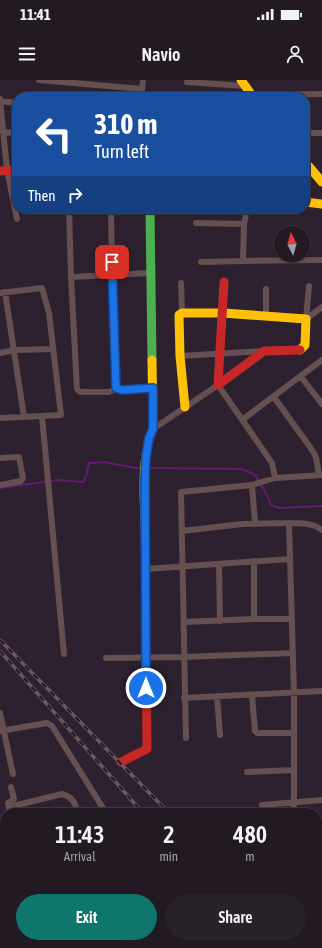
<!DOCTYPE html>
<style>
:root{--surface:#221923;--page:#2a222b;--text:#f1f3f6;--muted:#a2a0a6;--line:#3f3841;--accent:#0f766e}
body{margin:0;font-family:"Asap Condensed",sans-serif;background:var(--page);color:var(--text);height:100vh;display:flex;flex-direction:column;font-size:15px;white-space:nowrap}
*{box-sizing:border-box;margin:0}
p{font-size:13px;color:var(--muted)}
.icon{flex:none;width:22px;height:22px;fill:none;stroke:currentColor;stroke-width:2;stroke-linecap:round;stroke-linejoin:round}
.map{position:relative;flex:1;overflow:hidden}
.side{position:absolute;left:0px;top:728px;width:322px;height:140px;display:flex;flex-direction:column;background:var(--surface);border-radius:16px 16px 0 0;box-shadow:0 1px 3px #0004,0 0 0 1px var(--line)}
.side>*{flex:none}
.hud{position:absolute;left:12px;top:12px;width:298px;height:122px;border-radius:16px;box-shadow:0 1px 3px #0004,0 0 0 1px var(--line);background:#1a4fa0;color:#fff;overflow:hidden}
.needle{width:26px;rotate:354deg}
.fabs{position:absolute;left:274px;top:146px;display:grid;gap:8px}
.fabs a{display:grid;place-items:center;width:36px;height:36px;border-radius:50%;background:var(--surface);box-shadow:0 1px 3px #0004,0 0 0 1px var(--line);font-size:20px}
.pin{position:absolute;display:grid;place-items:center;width:34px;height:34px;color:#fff;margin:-17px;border-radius:8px;box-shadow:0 2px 6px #0006}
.me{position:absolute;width:44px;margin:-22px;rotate:0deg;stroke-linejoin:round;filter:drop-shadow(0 0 3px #0008)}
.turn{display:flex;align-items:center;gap:14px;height:84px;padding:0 16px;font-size:18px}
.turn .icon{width:52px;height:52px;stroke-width:2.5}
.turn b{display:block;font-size:28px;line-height:34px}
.then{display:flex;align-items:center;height:38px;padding:0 16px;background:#0003;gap:8px;font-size:15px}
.eta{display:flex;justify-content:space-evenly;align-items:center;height:68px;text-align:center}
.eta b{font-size:24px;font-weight:600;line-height:28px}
.action{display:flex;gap:8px;margin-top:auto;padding:8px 16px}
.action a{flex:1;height:46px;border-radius:24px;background:var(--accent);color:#fff;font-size:16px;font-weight:600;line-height:46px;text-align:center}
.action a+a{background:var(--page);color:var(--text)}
.status{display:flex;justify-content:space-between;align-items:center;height:28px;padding:0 20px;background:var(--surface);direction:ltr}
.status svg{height:11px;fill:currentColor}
header{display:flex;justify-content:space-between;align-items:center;height:52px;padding:0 16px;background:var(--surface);font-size:18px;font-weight:600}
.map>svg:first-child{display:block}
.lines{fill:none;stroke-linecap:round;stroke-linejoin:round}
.stream{stroke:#631c70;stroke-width:2}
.river{stroke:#631c70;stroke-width:12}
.street{stroke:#664f51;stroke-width:6}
.fast{stroke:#4caf50;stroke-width:9}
.slow{stroke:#ffc107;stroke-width:9}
.jam{stroke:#c62828;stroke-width:9}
.rail-casing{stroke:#685860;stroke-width:3.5}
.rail{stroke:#27122b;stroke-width:2;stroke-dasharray:6;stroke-linecap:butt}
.route-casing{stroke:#114b97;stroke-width:10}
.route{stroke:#1a73e8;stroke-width:7}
</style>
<div class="status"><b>11:41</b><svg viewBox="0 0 49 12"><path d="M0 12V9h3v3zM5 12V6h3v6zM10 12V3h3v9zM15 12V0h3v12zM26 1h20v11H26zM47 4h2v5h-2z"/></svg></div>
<header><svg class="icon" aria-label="menu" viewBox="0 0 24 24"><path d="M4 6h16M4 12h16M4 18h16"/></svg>Navio<svg class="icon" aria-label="person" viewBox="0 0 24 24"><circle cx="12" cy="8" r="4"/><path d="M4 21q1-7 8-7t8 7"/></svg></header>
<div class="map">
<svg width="322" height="868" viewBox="0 0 322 868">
<rect width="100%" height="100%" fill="#2d212f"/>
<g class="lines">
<!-- stream -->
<path class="stream" d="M149,388l93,1 13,6 12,20 4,10 8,3 43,-2
M0,408l59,-8 24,2 3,-6 3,-13 15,-1 31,6h8"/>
<!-- river -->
<path class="river" d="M317,791l5,-2
M267,868l3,-5"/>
<!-- street -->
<path class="street" d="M39,0l103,9
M187,2l58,4
M252,15l70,-1
M141,17l2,-17
M0,19l7,71 10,49
M0,21l17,2
M3,52l14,1
M305,53h17
M69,129l2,68 6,112 3,3h29l7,-4
M111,129l1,66 4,113 6,2 31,-2
M247,129l-3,15 -1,37 79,-1
M196,143l48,1
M201,182l42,-1
M71,197l80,-4
M181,203l1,30
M266,209v26
M5,212l19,125
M0,213l42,-5 7,25 12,102 -19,1 22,238
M306,239l3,-33
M306,239l16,-12
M0,273l14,-3 39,-1
M180,276l84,-5
M301,297l21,27
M274,317l38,53 4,7 3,18
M0,338l42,-2
M242,340l80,-60
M153,349l65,-44 54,78 3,15
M0,378l19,-1 4,21 -2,3 -21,4
M252,405l3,38
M182,451l60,-7 47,-1
M254,481v58
M219,484l1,57
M146,489l144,-10
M184,542l70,-3h37
M106,578l77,-1 110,-4
M252,615l3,36 2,2h37
M217,616l3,39
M184,618l138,-7
M0,633l13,61
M0,651l47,-8 5,3 54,87
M186,658l-5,-246 71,-7 23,-7 47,-3
M247,692l47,-2
M262,725l60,-5
M9,727l53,-13c11,3 13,9 16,19
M10,733l-2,-10 6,-4 -3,-12
M294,733v-120l-5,-170c11,0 24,0 33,7
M0,760l5,-1
M317,771l5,-7
M0,856l5,-2
M219,863l7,2 3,-2
M126,868l14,-5"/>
<!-- fast -->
<path class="fast" d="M150,129l2,151"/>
<!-- slow -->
<path class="slow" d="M241,0l12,17
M305,82l17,20
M305,122l17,2
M185,327l-5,-51 -1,-41 3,-2h41l83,6 -1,26 -5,5
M145,451c0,-31 -5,-73 8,-102l-1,-69"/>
<!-- jam -->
<path class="jam" d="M0,91l17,-1
M224,202l-6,103 46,-34 36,-1
M121,682l26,-13 -2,-218"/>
<!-- rail casing -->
<g class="rail-casing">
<path id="rail" d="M0,560l169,173
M0,571l143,162
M259,863l4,5
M292,863l4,5"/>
</g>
<!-- rail -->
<use href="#rail" class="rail"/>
</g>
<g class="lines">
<!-- route casing -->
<g class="route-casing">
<path id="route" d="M112,182l4,126 6,2 31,-2v41l-4,9 -3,19 -1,22 1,209"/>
</g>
<!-- route -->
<use href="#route" class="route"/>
</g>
</svg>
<div class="fabs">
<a><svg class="needle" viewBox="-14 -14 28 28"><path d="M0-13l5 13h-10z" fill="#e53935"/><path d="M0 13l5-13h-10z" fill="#a2a0a6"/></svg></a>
</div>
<div class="pin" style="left:112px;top:182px;background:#d93025"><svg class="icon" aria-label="arrive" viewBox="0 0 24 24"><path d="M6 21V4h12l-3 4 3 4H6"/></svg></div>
<svg class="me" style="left:146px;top:608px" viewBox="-20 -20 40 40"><circle r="17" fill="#1a73e8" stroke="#fff" stroke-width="3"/><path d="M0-11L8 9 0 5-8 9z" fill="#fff"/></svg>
<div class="hud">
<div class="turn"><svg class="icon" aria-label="left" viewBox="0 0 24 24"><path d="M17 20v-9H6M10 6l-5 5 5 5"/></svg><div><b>310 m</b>Turn left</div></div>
<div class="then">Then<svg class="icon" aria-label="right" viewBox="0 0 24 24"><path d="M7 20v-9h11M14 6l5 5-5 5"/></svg></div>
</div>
<section class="side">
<div class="eta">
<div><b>11:43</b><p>Arrival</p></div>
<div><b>2</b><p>min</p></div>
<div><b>480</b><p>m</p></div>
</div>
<div class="action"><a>Exit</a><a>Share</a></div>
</section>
</div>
